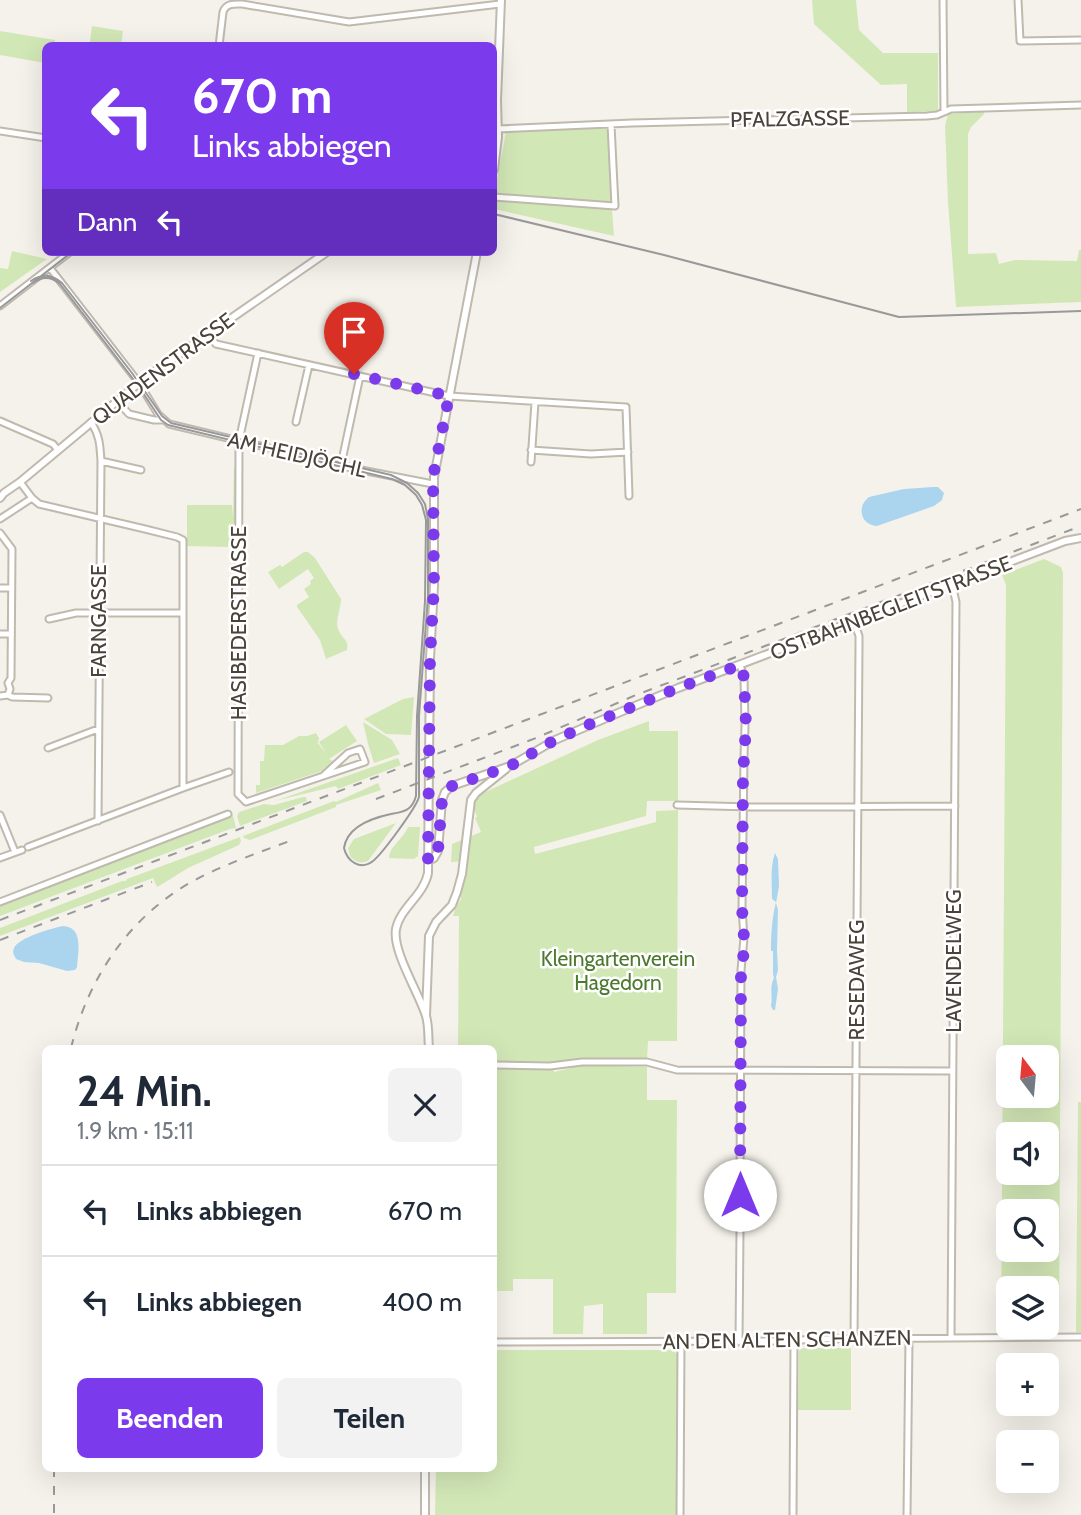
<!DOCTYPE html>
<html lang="de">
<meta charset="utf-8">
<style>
:root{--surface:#fff;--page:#f2f2f3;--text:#1f2937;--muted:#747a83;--line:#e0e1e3;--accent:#7c3aed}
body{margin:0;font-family:Cabin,sans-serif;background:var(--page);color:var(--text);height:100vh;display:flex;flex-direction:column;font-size:26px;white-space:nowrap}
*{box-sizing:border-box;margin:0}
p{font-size:23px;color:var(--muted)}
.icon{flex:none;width:38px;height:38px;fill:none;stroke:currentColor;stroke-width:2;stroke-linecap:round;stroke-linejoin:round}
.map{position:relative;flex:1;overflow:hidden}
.panel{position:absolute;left:42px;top:1045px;width:455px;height:427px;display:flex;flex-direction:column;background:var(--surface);border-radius:10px;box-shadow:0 7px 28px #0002}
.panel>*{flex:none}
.guide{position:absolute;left:42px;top:42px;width:455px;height:214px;border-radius:10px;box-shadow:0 7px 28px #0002;background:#7c3aed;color:#fff;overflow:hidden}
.needle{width:46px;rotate:344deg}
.fabs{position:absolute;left:996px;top:1045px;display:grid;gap:14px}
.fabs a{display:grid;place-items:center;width:63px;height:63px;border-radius:10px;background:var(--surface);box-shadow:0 7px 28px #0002;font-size:35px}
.pin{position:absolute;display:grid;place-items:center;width:60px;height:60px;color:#fff;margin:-72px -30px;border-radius:50% 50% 50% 0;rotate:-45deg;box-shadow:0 0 7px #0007}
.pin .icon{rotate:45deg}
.me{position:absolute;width:77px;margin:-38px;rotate:0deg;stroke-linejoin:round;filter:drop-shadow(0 0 5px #0008)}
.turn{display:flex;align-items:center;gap:24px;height:147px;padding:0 35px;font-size:32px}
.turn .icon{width:91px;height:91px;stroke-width:2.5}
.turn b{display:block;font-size:49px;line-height:60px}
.then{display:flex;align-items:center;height:66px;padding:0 35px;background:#0003;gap:14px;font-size:26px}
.round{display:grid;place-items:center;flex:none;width:74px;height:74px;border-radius:10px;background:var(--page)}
.headline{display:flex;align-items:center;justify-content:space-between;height:119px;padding:0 35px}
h1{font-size:42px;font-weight:700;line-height:52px}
.cta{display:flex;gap:14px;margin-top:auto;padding:14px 35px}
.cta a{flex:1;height:80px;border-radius:10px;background:var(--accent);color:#fff;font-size:28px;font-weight:700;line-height:80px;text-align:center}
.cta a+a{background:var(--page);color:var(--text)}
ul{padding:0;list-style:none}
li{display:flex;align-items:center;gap:21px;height:91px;padding:0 35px;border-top:2px solid var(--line)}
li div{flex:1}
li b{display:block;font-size:26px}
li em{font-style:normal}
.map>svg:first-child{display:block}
.green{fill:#d2e7b6;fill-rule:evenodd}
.water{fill:#abd4ee}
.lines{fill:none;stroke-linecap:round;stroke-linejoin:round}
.minor-casing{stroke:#c0b9ae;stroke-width:9}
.tertiary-casing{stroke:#c0b9ae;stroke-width:10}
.minor{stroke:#fff;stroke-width:5}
.tertiary{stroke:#fff;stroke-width:6}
.tram{stroke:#999;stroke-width:2}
.rail{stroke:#999;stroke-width:2;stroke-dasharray:9 9;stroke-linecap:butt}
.route{stroke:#7c3aed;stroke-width:12;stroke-dasharray:0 21.6}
.labels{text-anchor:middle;stroke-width:5;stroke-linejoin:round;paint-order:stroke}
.street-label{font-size:21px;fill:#494339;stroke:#fff}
.park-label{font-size:21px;fill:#4c792e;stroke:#fff}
</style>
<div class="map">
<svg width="1081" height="1515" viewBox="0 0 1081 1515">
<rect width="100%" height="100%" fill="#f5f2eb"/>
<!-- green -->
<path class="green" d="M812,0h44l3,30 24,23h55v56l-1,2 -30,1v-28l-26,1 -67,-61z
M92,26l31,5 -2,14 -31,-3z
M0,31l55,9 -1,5 -8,1 -1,17 -45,-8z
M976,109h8v5l-13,13 -3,7v120l28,-1 3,11 16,-4 62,1 2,-11h2v52l-125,5 -8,-105 -3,-76 3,-12 28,-2z
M608,128l4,75 -118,-8 12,-63z
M494,198l118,11 2,27 -120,-27z
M12,251l35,8 -47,33v-24l8,1z
M234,467h2l-1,85h-2v-13h-2l1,4 -4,1v3l-41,-1v-41h45l1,11z
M304,552h4l7,6 26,41c0,9 -6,22 -3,30 4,10 11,10 9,21l-21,9 -6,-19 -23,-33v-2l12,-8 -5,-8 7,-5 -1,-3 4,-3 -6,-9 -29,20 -11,-17 12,-7 2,2z
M1044,559l17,8 2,6 -4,759h-58l5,-747 -4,-10zM1046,1057v39h-38v-39zM1008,1134h38v38h-38zM1008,1211h38v39h-38zM1046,1288v38h-38v-38z
M414,697l-3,38 -25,-1 -22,-15 39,-20z
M649,721v10h29v70h-31l-1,15 -112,31 1,7 121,-32v-11l22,-1 -1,231h-29l-1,19 -64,-2 -22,4 -67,-1v-13h-36l1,-132h-6l3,-10 5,-7 -1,-4 5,-34 -14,1 1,-18 29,-12 -6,-14 2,-1 -5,-13 9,-10 117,-54z
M363,722l29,18 8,14 -26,9 -6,-19z
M346,725l11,16 -28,18 4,2 -11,10 -66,22v-8h4v-24h4l1,-16h18l16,-9h8l9,-3 3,5 -1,5 9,12 -8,-13z
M398,758l3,7 -63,24 -2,-3 -61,15z
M378,783l3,7 -45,15v2l-86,33 -6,-2 -1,-2 91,-35 2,1z
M303,797h3l1,4 -67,25 -3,-10 2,-4 25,-8 10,1z
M233,815l3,13 -6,1 -230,87v-11z
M396,823l-28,38c-7,3 -13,1 -18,-5l-2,-8 6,-9z
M408,827h12l-2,29 -4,3 -25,-1c0,-11 15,-20 19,-31z
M240,837l1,4 -2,4 -51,23 -29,18 -2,1 -4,-9 -153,58v-8l122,-47h4l1,-2z
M583,1065l64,2v33h30l-1,193h-29v41h-44v-30l-19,2 -1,28h-30v-55h-40v12h-19v-221l5,-1 2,-2 52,1 1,4z
M1078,1102h3v230h-5z
M802,1348h49v62h-53l1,-59z
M494,1350h179l5,5 -2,160h-241l1,-47h58z"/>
<!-- water -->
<path class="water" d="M933,487h5l6,6 -2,7 -8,6 -57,20c-16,-1 -21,-19 -8,-29l35,-8z
M775,853l3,6 1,27 -3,17 2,7 -1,41 1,19 -2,7 2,12 -3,21h-2l-2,-4c2,-9 -2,-19 3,-28l-1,-4v-23h-2c0,-17 1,-33 5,-49l-4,-3c0,-15 -2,-32 3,-46z
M63,926c21,1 15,26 14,41l-2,3 -8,1 -28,-8 -15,-1 -8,-3c-2,-4 -4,-6 -2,-11 4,-10 38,-20 49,-22z"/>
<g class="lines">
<!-- minor casing -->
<g class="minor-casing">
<path id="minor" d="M943,0l1,112
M1018,0l2,41 61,-1
M219,46l4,-34c3,-9 11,-8 19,-8l107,18 151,-18
M498,129l134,-6 295,-7 10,-1 14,-6 130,-4
M0,131l46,7
M494,197l121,9 -4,-81
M50,268l89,115 19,31 11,10 187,45 77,15
M0,306l70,-54
M207,334l9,10 233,52 177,11 3,89
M258,353l-19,88 -1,353 8,8 119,-40 -5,-13 -12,4 -25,23
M117,401l12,13 25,6h9
M0,421l53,23 5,6
M91,422c9,14 9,24 10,39l-3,360
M296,422l13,-57
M531,450l60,4 37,-2
M101,461l40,9
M531,462l4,-60
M341,465l19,-89
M20,482l12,16 7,6 106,25 32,8 6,3v248l46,-16
M0,519l32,-21
M0,533l12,16 -1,129 -3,5 2,6 -2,6 -8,1
M0,588h11
M49,619l27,-6h107
M854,622l5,14v8l-5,695
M0,634h11
M8,695l4,2 36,1
M48,748l50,-19
M677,805l74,2 204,-1
M0,815l15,37
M28,847l155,-59
M0,858l22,-8
M0,902l228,-88
M494,1065l56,1 32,-4h65l30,8 276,1
M951,1337l5,-735 -4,-18
M494,1342l300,-1 16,-2 271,-2
M739,1342l1,-112 3,-21 -3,-23 1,-216 3,-32 -2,-30 2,-151 1,-31 -1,-49 -4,-12
M680,1515l1,-173
M793,1515l1,-174
M907,1515l2,-176"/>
</g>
<!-- tertiary casing -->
<g class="tertiary-casing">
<path id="tertiary" d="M494,170l4,-33 -1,-37 4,-100
M0,498l4,-5 16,-11 125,-104 182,-126
M428,861l6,-3 4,-7 4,-51 3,-8 7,-6 58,-20 45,-26 63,-27 60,-25 387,-147 16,-3
M426,1015l3,-79 7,-14 16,-17 5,-13 5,-18 9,-74 5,-7 30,-24
M429,1048c-1,-10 0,-22 -3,-32 -7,-23 -34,-65 -30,-87 4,-21 28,-34 32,-56l2,-215 4,-72v-109l43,-225
M425,1515v-47"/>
</g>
<!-- minor -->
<use href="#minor" class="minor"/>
<!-- tertiary -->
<use href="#tertiary" class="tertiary"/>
<!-- tram -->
<path class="tram" d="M494,214l170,41 235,62 182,-6
M31,281c11,-8 21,-7 31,2l70,90 30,43 9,7 220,52 16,8 11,10 7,11 3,15v77l-9,120v81c-3,11 -37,57 -46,64 -13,10 -26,0 -29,-13 3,-21 28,-30 47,-34 12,-2 21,-3 25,-18l1,-80 8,-115 1,-81 -4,-15 -6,-10 -11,-10 -13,-6 -224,-54 -7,-5 -24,-36 -77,-100c-9,-8 -18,-8 -27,-1
M0,308l72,-56"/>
<!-- rail -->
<path class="rail" d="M376,799l160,-61 100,-43 445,-169
M0,920l1081,-411
M0,940l152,-58
M71,1048c17,-70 59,-133 124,-168 32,-17 66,-28 100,-41
M54,1468v47"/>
</g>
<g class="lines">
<!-- route -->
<path class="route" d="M354,374l95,22 -16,81 1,109 -4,72 -2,203 6,-3 4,-7 4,-51 3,-8 7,-6 58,-20 45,-26 33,-15 90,-37 62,-23 4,12 2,49 -3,49 -1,133 2,30 -1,25 -2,7 -1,225"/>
</g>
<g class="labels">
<!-- street labels -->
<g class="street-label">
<text transform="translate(790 119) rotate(-1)" y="7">PFALZGASSE</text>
<text transform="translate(163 369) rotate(-37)" y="7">QUADENSTRASSE</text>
<text transform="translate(297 455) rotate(13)" y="7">AM HEIDJÖCHL</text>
<text transform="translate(891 608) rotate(-21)" y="7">OSTBAHNBEGLEITSTRASSE</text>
<text transform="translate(99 621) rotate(-90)" y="7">FARNGASSE</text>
<text transform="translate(239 623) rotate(-90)" y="7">HASIBEDERSTRASSE</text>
<text transform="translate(954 961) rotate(-90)" y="7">LAVENDELWEG</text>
<text transform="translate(857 980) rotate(-90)" y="7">RESEDAWEG</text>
<text transform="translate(787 1340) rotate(-1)" y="7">AN DEN ALTEN SCHANZEN</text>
</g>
<!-- park labels -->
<g class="park-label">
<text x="618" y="966">Kleingartenverein<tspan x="618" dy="24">Hagedorn</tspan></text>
</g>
</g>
</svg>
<div class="fabs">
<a><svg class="needle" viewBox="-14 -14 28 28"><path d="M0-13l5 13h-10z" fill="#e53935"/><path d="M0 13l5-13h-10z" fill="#747a83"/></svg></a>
<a><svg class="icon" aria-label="sound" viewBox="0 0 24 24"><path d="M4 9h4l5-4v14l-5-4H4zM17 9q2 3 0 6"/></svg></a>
<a><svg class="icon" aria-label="search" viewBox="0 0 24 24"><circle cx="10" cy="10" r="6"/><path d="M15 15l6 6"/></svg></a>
<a><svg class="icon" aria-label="layers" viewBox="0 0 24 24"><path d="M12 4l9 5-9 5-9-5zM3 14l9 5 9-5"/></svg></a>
<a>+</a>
<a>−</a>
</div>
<div class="pin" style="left:354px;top:374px;background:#d93025"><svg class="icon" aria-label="arrive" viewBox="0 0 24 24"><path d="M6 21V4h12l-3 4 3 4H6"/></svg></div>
<svg class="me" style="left:740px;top:1195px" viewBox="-20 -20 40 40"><circle r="19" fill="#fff"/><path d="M0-13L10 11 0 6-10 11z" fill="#7c3aed"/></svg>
<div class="guide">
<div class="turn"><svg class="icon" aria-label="left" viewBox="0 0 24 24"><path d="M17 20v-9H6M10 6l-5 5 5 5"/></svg><div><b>670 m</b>Links abbiegen</div></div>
<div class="then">Dann<svg class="icon" aria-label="left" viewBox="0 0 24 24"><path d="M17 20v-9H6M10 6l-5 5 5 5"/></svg></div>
</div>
<section class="panel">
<div class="headline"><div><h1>24 Min.</h1><p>1.9 km · 15:11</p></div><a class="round"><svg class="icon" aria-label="close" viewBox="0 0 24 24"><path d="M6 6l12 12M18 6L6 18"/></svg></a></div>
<ul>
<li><svg class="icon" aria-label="left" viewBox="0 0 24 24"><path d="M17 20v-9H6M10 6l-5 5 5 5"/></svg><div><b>Links abbiegen</b></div><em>670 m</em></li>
<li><svg class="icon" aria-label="left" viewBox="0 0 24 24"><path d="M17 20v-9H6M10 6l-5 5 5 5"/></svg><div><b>Links abbiegen</b></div><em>400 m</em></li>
</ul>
<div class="cta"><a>Beenden</a><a>Teilen</a></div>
</section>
</div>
